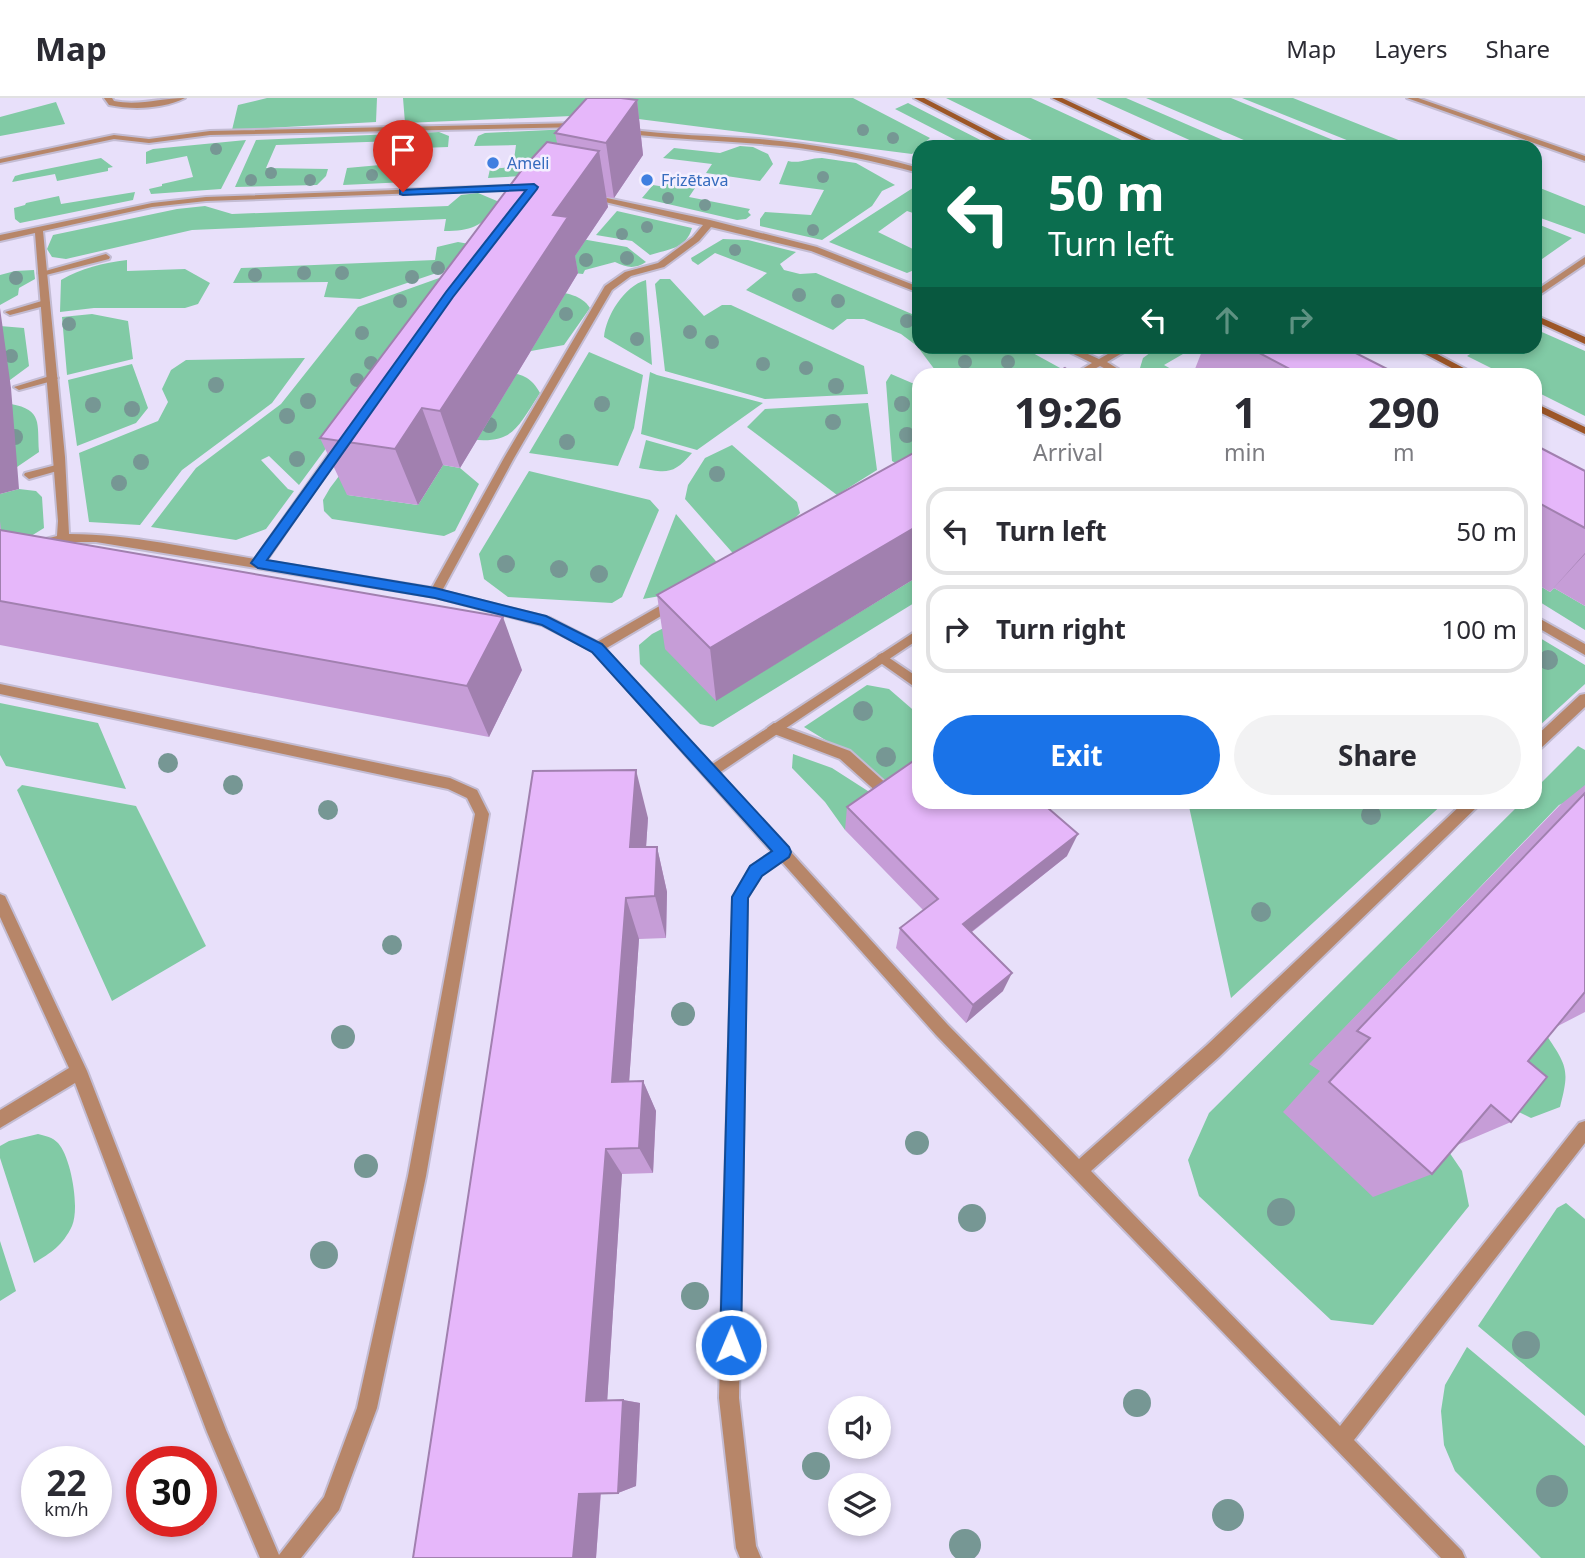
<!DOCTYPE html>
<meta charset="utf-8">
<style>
:root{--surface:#fff;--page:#f2f2f3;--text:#2b2b33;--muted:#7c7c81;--line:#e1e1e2;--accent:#1a73e8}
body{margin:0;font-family:"Noto Sans",sans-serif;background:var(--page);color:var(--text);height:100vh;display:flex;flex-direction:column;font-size:26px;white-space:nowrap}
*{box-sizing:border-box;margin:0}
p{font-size:23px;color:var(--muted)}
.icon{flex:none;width:38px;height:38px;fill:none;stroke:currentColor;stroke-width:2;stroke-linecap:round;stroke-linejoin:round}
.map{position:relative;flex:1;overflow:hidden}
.details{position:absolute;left:912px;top:270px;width:630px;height:441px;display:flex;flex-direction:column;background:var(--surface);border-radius:21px;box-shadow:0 4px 10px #0003}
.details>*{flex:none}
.guide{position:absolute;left:912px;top:42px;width:630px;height:214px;border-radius:21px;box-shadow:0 4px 10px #0003;background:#0b6e4f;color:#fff;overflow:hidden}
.fabs{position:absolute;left:828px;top:1298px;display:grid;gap:14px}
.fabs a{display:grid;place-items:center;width:63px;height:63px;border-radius:50%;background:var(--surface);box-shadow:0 4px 10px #0003;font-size:35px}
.speed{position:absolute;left:21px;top:1348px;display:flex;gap:14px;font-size:35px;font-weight:700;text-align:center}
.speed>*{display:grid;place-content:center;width:91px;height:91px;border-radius:50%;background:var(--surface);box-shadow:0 4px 10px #0003;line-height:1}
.speed small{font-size:18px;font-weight:400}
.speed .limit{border:10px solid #d22;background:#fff;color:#111}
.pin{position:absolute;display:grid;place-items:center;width:60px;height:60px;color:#fff;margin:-72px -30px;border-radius:50% 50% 50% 0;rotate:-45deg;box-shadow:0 0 7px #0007}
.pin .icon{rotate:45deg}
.me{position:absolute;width:77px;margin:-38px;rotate:1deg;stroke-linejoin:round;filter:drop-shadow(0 0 5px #0008)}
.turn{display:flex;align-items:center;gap:24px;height:147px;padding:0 21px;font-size:32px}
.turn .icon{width:91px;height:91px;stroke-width:2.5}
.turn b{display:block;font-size:49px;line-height:60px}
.lanes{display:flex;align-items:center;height:66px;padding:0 21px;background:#0003;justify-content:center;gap:35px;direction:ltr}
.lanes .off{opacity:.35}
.eta{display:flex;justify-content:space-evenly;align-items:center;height:119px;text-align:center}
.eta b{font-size:42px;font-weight:700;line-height:49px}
.button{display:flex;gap:14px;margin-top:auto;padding:14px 21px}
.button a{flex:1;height:80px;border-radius:42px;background:var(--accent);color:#fff;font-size:28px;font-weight:700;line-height:80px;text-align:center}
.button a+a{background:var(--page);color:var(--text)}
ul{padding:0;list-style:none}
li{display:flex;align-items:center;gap:21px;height:88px;margin:0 14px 10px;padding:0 7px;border:4px solid var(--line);border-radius:21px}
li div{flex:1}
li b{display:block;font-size:26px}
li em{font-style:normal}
header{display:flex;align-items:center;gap:42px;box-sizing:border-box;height:98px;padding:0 35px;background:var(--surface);border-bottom:2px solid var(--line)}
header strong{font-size:33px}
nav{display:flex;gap:38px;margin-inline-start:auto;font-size:24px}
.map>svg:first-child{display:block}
.green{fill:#81caa5}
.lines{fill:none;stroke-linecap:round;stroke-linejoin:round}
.service-casing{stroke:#c3bcd3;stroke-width:4}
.minor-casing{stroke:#c3bcd3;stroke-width:4}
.secondary-casing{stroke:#c3bcd3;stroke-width:4}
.service{fill:#b78669;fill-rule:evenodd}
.minor{fill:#b78669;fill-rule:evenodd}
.secondary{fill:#9d5627;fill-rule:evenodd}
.tree{fill:#769794}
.wall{fill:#c69dd7}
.shaded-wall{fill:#a180af}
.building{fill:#e6b7fa;stroke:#a180af;stroke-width:2}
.route{fill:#1a73e8;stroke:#114b97;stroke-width:2}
.shop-dot{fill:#3f7fe0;stroke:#f4efff;stroke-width:2.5}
.labels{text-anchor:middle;stroke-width:5;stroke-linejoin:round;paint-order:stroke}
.far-shop-label{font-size:16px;fill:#366cbe;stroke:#f4efff;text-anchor:start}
</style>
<header>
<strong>Map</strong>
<nav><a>Map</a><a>Layers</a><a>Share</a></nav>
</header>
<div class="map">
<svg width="1585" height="1460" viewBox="0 0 1585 1460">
<rect width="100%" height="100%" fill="#e8e0fa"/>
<!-- green -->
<path class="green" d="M267,0h110l-1,24 -144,8 6,-25z
M403,0h194l-2,17 -190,8z
M616,0h237l77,40 -18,16 -297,-38z
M946,0h85l106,49h-91z
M1096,0h30l113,49h-34z
M1146,0h85l119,49h-90z
M1242,0h51l123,49h-52z
M56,4l9,22 -65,12v-19z
M908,5l86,44h-25l-74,-38z
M570,31l-29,46 -53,3 2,-9 23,-2 3,-22 -42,1 4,-10 7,-3z
M439,34l10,4 -1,11 -53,2 2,-8 -121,4 -10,23 62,1 -2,7 -9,9 -82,2 21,-47z
M246,42l-25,49 -70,5 -2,-5 13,-3v-2l31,-7 -6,-21 -41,8v-12l7,-3z
M740,48l13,1 15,7 5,10 -13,17 -54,-8 6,-9 -49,-6 11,-10 46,5z
M101,60l12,9 -5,1v3l-51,10 -2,-7 -43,8 3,-6 7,-2z
M822,60l34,5 39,22 -13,6 -10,15 -50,34 -62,-14v-7l5,-7 46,3 13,-25 -45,-6 9,-23c12,3 21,-3 34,-3z
M391,66l-2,8h21l-3,10 -64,3 4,-17z
M667,86l28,4 -6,9 61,12 -2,3 3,3 -5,4 -9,1 -95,-22 11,-13 12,2z
M919,86v31l-12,-4 -29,21 41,20v16l-12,5 -78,-31z
M1535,88l50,20v28l-50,-18z
M135,94l-2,8 -113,23 -5,-4 -1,-11 11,-3 1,-2 33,-7 2,8z
M478,95l19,8 2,6c-19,19 -27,24 -55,24l2,-12 -254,11 -126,29 -14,-2 -5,-8 6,-14 124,-26 28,-3 27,8 216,-8 13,-11z
M617,113l75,17c-6,21 -23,21 -42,27l-18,-14 -36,-6z
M1535,125l37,15 -37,26z
M525,131l102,18 19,15c-11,7 -19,6 -31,0l-30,8 -2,4 -19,-2 17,-26 -57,-6 -176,255 70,10 25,-40 17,3 19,16 -24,47 -11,5 -112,-17 -8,-8 -1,-11 7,-12z
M723,141l25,1 48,12 -16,12 4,6 16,4 16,-1 103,44v29l103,1 49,27h-133l-21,-28 -16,-12 -37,-15h-17l-14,11 -87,-40 21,-17 -52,-20 -17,12 -6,-4 -1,-3z
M458,144l11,2 -12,22 -97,33 -36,-2 4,-15 -95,1 8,-15 194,-8 2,-13z
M127,162v11l58,-2 25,14 -12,21 -13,4h-91l-34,4 1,-32c21,-12 41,-17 66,-20z
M34,172l1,9 -16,9 -1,7 -18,10v-30l15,-4z
M456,174l-157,213 -30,-29 -8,4 27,29 6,2 -28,38 -30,11 -85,-13 45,-59 85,-64 77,-97z
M660,181h10l34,37 18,-11h9l133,61 4,28 -103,5 -100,-28 -10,-87z
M646,182l6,85 -48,-28c2,-21 20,-51 42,-57z
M552,193c14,2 30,4 38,17l-26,37 -33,6 -16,-2z
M92,216l36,7 5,38 -66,16 -5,-58z
M0,228l24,2 5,38 -19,14 -10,3z
M1535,231l50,22v65l-50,-25v-17h-32l-36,-18 14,-9 54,-1z
M1158,249v-1l37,1 -31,18 16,9h-37l-3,-6 3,-10z
M589,254l54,23 -9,53 -16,38 -89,-13z
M305,260l-33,45 -90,67 -42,55 -51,-3 -10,-69 79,-32 10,-19 -6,-13 9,-19 15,-10z
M132,266l16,44 -12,15 -59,23 -9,-66z
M501,274c19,1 30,4 39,21 -26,40 -28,53 -81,45z
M650,274l7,3 106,28 -66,47 -56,-16z
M891,276l28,12v67l-22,11 -5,-3 -6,-79z
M868,305l9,67 -40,25 -90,-68 18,-18z
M11,306c32,6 26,19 28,48l-22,15 -17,4z
M646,342l46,13c-19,22 -25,20 -53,15z
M732,347l65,57 3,11 -26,27 -36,19 -53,-60 3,-14 17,-27z
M529,373l121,29 9,10 -37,87 -10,6 -104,-6 -24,-18 -5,-25z
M19,391l17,2 6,6 2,31 -21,13 -23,-6v-41z
M676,416l44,52 -54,29 -23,4z
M919,478v24l-206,127 -13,-3 -60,-60 -1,-19 13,-11 60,-31 4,97z
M1535,485l15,9 4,-4 31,18v24l-50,-31z
M1535,537l50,30v19l-46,42 -4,-3z
M867,587l22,4 30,26v63l-25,18 -39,-38 -51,-31z
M0,605l98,20 28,66 -120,-23 -6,-11z
M1578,648l7,4v44l-26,11 -249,259 137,85 15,22 7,35 -96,119 -42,-5 -132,-124 -11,-36 21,-47 313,-311h13v-13z
M793,656l39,14 53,34 -40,28 -20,-28 -33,-34z
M22,687l114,21 70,140 -94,55 -95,-211z
M1188,704h257l-214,196z
M1545,935c22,33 25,36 15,74l-29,11 -39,-19z
M38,1036c8,2 14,3 20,9 13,14 22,65 14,83 -9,19 -21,27 -38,37l-34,-105v-12l9,-5z
M1566,1105l19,16v197l-107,-90 79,-118z
M0,1143l16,50 -16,10z
M1467,1249l118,99v112h-44l-86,-87 -11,-26 -3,-34 4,-26z"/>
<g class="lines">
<!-- service casing -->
<g class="service-casing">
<path id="service" d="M104,0h8l2,3c25,5 47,-3 71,-3 -22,11 -52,12 -76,7z
M106,156l4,3 -1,2 -67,17 -4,-3z
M45,202l5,3 -2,2 -38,10 -5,-3z
M53,277l5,3 -2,2 -37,10 -5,-3z
M60,366l4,1v4l-35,10 -5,-4 1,-2z
M882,555l37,25v12l-41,-29 -2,-3 2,-3z
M774,625l76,28 39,35 2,4 -2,4h-10l-39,-35 -71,-27 -2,-4z"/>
</g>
<!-- minor casing -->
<g class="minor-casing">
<path id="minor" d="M1407,0h11l167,58v5z
M580,25h3v4l-373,8 -61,8 -35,-4 -114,24v-4l114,-24 35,4 61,-8z
M624,31c45,6 90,7 135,10 54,5 108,14 160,29v5c-45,-12 -90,-22 -137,-27 -48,-5 -96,-6 -144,-11l-17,-2v-4z
M529,87l1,2 -4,2 -320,12 -54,6 -109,24 22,226 4,77c62,0 124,15 186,25l81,-115 4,-1 5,3 -79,115 166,27 72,-130 101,-172 20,-14 33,-9 35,-26 10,-12 -115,-27v-4l122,26 107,27 102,40v6l-108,-42 -100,-24 -12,14 -35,26 -33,9 -19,14 -98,168 -72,133 108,27 47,24 73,-42h8v6l-73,43 106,116 208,-136v10l-200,134 229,252 131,134 128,-114 257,-243h16l-2,4 -259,251 -128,114 249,255 239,-303 6,-2v22l-231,297 108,111 3,7h-24l-505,-523 -155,-174 -20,14 -14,23 -8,500 17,148 5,12h-21l-4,-10 -17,-150 14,-501 18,-30 21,-15 -179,-201 -51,-26 -107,-28 -339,-55h-33l-63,17v-8l57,-15 1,-15 -23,-288 -35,8v-6l152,-32 54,-6z
M1585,159v7l-50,34v-7z
M1057,248h13l29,13 23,-13h12l-27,16 19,12h-11l-15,-8 -15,8h-11l18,-11z
M1535,518l50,28v11l-50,-29z
M0,586l450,94 27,12 12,24 -63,362 -49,232 -38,102 -38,48h-41l-53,-126 -132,-349 -75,45v-18l69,-42 -69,-151v-23l5,2 82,175 139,359 53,125 45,-58 33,-89 51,-232 67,-362 -8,-16 -19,-9 -448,-95z
M1585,596v13l-45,42 -5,1v-13l45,-42z"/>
</g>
<!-- secondary casing -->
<g class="secondary-casing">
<path id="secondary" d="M914,0h10l95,49h-10z
M1052,0h10l104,49h-10z
M1535,217l50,22v7l-50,-23z
M1410,248h12l53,28h-12z
M1535,305l50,24v7l-50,-24z"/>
</g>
<!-- service -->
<use href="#service" class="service"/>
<!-- minor -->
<use href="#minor" class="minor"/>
<!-- secondary -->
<use href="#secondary" class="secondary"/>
</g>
<!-- trees -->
<g class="tree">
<circle cx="863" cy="32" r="6"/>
<circle cx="893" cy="40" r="6"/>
<circle cx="216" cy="51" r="6"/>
<circle cx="271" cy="75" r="6"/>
<circle cx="372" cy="77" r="6"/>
<circle cx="823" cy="79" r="6"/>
<circle cx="251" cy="82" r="6"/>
<circle cx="310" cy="82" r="6"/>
<circle cx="668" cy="100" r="6"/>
<circle cx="705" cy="107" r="6"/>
<circle cx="647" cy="129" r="6"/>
<circle cx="813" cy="132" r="6"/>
<circle cx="622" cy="136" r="6"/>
<circle cx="735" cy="152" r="6"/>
<circle cx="627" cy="160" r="7"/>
<circle cx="586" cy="162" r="7"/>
<circle cx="438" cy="170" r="7"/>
<circle cx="304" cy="175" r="7"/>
<circle cx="342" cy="175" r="7"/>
<circle cx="255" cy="177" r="7"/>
<circle cx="412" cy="179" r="7"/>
<circle cx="16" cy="180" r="7"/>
<circle cx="799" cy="197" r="7"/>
<circle cx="400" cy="203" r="7"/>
<circle cx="838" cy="203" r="7"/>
<circle cx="566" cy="216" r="7"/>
<circle cx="907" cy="223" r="7"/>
<circle cx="69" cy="226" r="7"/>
<circle cx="690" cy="234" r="7"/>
<circle cx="362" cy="235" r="7"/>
<circle cx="637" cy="241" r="7"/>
<circle cx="712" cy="244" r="7"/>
<circle cx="11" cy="258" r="7"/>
<circle cx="965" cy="264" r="7"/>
<circle cx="1008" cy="264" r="7"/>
<circle cx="371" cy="265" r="7"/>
<circle cx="763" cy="266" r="7"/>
<circle cx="806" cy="270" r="7"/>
<circle cx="357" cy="282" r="7"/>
<circle cx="216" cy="287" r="8"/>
<circle cx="836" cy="288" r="8"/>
<circle cx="308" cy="303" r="8"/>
<circle cx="602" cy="306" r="8"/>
<circle cx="902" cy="306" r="8"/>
<circle cx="93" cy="307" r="8"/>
<circle cx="132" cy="311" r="8"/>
<circle cx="287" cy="318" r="8"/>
<circle cx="833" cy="324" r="8"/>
<circle cx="489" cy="327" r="8"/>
<circle cx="907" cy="337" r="8"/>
<circle cx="15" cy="339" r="8"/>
<circle cx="567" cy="344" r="8"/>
<circle cx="297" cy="361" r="8"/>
<circle cx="141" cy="364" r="8"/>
<circle cx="717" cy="376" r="8"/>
<circle cx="119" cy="385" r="8"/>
<circle cx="506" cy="466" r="9"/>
<circle cx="559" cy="471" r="9"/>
<circle cx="599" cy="476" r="9"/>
<circle cx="1548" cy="562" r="10"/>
<circle cx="863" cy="613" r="10"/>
<circle cx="886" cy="659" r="10"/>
<circle cx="168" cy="665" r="10"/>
<circle cx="233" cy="687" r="10"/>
<circle cx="328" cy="712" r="10"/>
<circle cx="1371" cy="717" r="10"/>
<circle cx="1261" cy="814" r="10"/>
<circle cx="392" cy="847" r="10"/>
<circle cx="683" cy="916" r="12"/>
<circle cx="343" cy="939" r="12"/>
<circle cx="917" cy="1045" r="12"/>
<circle cx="366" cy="1068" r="12"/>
<circle cx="1281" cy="1114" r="14"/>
<circle cx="972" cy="1120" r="14"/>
<circle cx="324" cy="1157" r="14"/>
<circle cx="695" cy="1198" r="14"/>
<circle cx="1526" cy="1247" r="14"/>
<circle cx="1137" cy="1305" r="14"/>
<circle cx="816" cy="1368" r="14"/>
<circle cx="1552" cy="1393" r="16"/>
<circle cx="1228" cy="1417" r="16"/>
<circle cx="965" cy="1447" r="16"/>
</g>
<!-- wall -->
<path class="wall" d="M637,2l6,55 -29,43 -8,-1 2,10 -33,49 3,17 -118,195 -17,-3 -25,40 -71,-10 -27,-57 237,-295 -2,-10z
M1204,248h138l55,28h-204z
M1535,347l50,26v135l-31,-18 -4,4 -15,-9z
M919,352l-203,251 -51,-52 -8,-54z
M0,423l1,9 521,140 -33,67 -489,-92z
M1585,687v227l-29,15 -28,34 -17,61 -54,23 -25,29 -59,23 -90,-85 37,-41 -11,-7 251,-259z
M847,709l220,49 -95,76 31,59 -37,32 -70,-75 4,-20 23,-18 -78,-80z
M648,720l-2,29h11l10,45 -1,46 -27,1 -10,143 14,-1 13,30 -3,62 -31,1 -15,227 16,-1 17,3 -4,83 -18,7h-17l-5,65h-183z"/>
<!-- shaded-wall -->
<path class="shaded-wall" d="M637,2l6,55 -29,43 -8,-55z
M599,53l9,56 -33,49 3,17 -118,195 -20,-57 113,-196z
M0,210l11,80 8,101 -19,5z
M422,310l21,57 -25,40 -23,-56z
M919,427v51l-203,125 -6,-53z
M1585,455v1l-35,38z
M503,519l19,53 -33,67 -22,-51z
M636,672l12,48 -5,74 -13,-45z
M1078,736l-11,22 -111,88 7,-20z
M657,749l10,45 -1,46 -11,-42z
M626,800l13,41 -12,173 -15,-30z
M1012,875l-9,18 -37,32 7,-18z
M643,983l13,30 -3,62 -14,-25z
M606,1051l16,25 -15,230 -21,-3z
M623,1302l17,3 -4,83 -18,7z
M601,1389l-5,71h-23l6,-64z"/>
<!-- building -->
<path class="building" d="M587,0h34l16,2 -31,43 -51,-10z
M547,44l52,9 -46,64 15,2 -128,194 -18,-3 -27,41 -75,-11 204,-271z
M1246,248h96l55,28h-98z
M1065,270l10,6h-21z
M1535,347l50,26v57l-50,-27z
M919,352v75l-209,123 -53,-53z
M0,432l503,87 -36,69 -467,-85z
M919,659v45h122l37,32 -115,90 49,49 -39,32 -73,-77 38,-29 -91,-92z
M636,672l-6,77h27l-2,49 -29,2 -14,184 31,-1 -4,67 -33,1 -20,252 37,-1 -5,93 -39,1 -6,64h-160l120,-787z
M1585,695v199l-57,69 19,16 -36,45 -20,-17 -59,69 -103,-92 41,-44 -13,-7z"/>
<!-- route -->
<path class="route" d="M534,86l4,3 -1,2 -84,108 -186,263 168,28 111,28 56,28 187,203 2,5 -2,5 -27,19 -14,22 -7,447 -3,7 -7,3 -8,-3 -3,-7 12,-448 18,-31 22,-15 -180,-199 -50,-27 -107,-27 -177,-30 -7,-5 195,-271 80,-102 -123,5 -3,-1v-4z"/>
<!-- markers -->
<g class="shop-dot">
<circle cx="493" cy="65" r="7"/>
<circle cx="647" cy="82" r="7"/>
</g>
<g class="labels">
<!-- far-shop labels -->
<g class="far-shop-label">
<text x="507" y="71">Ameli</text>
<text x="661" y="88">Frizētava</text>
</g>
</g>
</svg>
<div class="fabs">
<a><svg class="icon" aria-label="sound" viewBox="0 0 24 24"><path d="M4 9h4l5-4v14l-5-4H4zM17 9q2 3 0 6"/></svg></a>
<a><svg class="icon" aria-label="layers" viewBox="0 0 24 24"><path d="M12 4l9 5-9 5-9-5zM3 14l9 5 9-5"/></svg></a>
</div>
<div class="speed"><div>22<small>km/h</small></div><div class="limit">30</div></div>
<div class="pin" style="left:403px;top:94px;background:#d93025"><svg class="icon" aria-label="arrive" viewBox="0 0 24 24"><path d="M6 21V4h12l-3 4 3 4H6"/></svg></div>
<svg class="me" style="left:731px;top:1247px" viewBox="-20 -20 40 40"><circle r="17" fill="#1a73e8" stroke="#fff" stroke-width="3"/><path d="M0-11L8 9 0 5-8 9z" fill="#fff"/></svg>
<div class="guide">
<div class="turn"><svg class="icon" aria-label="left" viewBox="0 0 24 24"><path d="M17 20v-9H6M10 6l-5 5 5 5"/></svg><div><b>50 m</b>Turn left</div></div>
<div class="lanes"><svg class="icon" aria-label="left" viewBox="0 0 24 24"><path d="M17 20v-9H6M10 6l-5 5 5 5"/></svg><svg class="icon off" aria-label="ahead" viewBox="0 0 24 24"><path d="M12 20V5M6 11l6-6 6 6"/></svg><svg class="icon off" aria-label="right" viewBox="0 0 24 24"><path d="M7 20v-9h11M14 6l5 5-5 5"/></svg></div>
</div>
<section class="details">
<div class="eta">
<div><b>19:26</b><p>Arrival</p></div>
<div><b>1</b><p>min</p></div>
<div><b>290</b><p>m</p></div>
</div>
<ul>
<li><svg class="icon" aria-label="left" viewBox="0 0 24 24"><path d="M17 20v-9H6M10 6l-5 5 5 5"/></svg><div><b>Turn left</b></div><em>50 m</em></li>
<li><svg class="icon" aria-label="right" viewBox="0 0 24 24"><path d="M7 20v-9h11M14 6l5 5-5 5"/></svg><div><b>Turn right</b></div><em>100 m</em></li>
</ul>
<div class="button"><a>Exit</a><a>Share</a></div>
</section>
</div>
